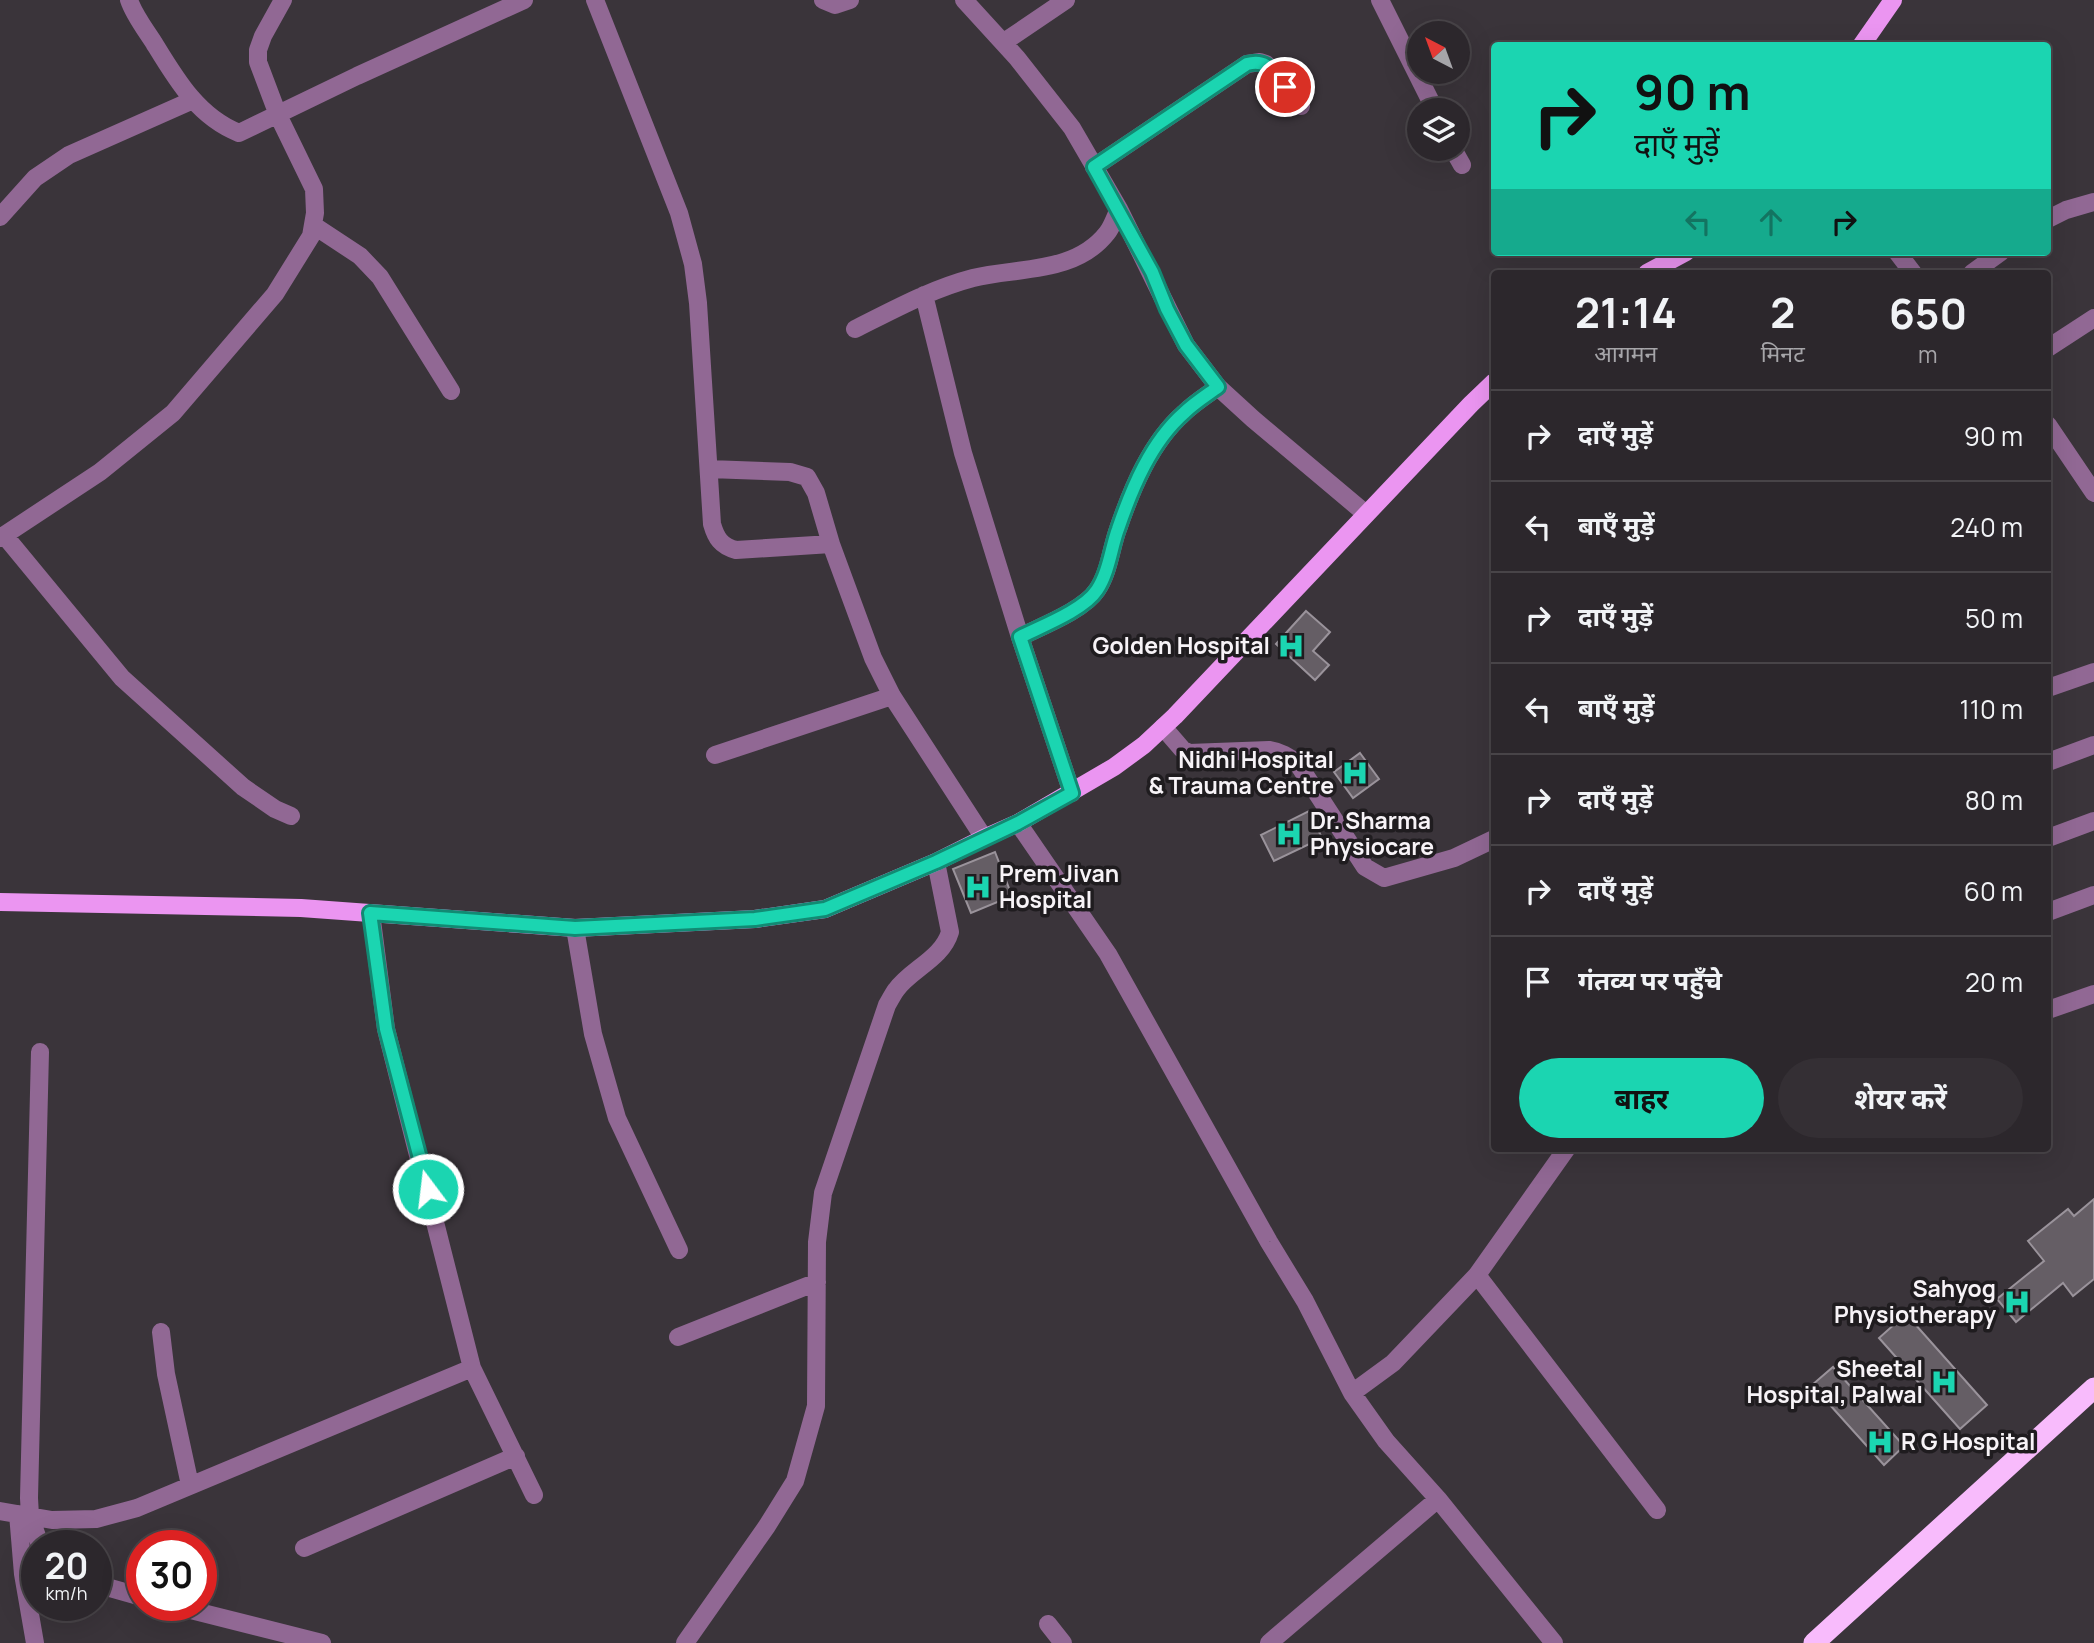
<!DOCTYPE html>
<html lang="hi">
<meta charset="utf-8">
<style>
:root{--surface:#2c272c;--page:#342f34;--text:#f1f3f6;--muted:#a6a5a9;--line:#484448;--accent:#1bd5b1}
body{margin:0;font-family:Manrope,"Noto Sans Devanagari",sans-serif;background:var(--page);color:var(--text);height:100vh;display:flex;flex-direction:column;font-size:26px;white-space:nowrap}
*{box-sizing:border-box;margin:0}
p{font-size:23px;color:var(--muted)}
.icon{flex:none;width:38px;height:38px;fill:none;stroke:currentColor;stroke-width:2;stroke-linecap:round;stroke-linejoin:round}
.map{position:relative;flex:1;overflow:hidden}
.drawer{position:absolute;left:1491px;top:270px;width:560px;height:882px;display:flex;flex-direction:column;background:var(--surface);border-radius:7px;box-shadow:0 7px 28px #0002,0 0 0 2px var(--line)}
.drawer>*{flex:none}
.guide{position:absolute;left:1491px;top:42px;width:560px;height:214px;border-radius:7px;box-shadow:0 7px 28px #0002,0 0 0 2px var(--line);background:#1bd5b1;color:#111;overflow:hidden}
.needle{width:46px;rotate:319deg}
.controls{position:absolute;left:1407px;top:21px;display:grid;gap:14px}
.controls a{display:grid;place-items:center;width:63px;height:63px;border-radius:50%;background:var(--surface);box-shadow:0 7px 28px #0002,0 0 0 2px var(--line);font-size:35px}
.speed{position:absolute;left:21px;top:1530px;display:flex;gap:14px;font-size:35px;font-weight:700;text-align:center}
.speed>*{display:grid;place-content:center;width:91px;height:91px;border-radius:50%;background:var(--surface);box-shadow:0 7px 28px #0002,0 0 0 2px var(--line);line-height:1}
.speed small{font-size:18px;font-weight:400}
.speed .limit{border:10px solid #d22;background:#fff;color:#111}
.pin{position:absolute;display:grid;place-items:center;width:60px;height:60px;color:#fff;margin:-30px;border:4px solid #fff;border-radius:50%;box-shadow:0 2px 7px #0007}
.me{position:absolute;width:77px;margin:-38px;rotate:345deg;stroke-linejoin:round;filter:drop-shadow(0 0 5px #0008)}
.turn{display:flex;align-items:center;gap:24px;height:147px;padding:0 28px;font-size:32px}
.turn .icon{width:91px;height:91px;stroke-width:2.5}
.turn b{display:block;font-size:49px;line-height:60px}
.lanes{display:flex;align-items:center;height:66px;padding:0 28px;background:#0003;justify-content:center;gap:35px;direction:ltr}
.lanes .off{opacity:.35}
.eta{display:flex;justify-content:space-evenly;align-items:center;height:119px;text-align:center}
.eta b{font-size:42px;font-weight:700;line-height:49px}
.primary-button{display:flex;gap:14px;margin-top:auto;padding:14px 28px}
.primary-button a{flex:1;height:80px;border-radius:42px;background:var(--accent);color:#111;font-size:28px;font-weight:700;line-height:80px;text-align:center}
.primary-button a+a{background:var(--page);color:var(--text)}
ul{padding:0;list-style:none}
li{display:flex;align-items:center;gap:21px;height:91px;padding:0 28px;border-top:2px solid var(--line)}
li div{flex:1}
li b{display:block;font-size:26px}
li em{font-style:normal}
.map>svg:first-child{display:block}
.building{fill:#655e65;stroke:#9a939b;stroke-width:2}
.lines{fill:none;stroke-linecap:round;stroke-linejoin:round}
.minor{stroke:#916894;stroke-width:18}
.major{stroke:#eb95f1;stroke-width:18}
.highway{stroke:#f8bbfc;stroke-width:21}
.route-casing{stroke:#128a73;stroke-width:18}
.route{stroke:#1bd5b1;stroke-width:12}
.labels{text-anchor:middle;stroke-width:7;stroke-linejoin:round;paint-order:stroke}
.poi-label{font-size:23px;font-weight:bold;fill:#f7f3f7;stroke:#1f1c1f;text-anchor:end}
</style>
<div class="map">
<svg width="2094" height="1643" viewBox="0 0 2094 1643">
<rect width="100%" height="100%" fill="#3a343a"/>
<!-- building -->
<path class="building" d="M1306,611l24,21 -17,19 16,14 -14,15 -39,-36z
M1360,753l19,26 -26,19 -19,-26z
M1309,811l13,27 -48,23 -13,-26z
M995,852l17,44 -41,17 -18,-44z
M2094,1199v80l-21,17 -10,-13 -47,39 -19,-23 47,-38 -16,-20 40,-32 6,7z
M1906,1314l81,91 -27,24 -81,-91z
M1833,1367l71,79 -20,19 -72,-80z"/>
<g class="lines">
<!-- minor -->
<path class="minor" d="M129,0c5,15 16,29 25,43 22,36 44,74 85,90l118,-57 167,-76
M595,0l84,213 14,51 5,39 14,221c4,14 9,22 24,26l95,-6 42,114 19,38 92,142
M823,0l12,5 15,-5
M964,0l53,58 55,70 47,81 67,136 32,42 35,32 113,95
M1380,0l55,110
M1004,42l62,-42
M1453,149l9,16
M1094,167l153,-103 13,-2 6,2 35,42
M0,217l35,-39 34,-23 124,-55
M2048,219l18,-9 28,-8
M313,225l47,31 20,21 71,114
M1897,252l16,21
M1972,273l29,-21
M924,295l39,158 57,184 52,156
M855,329c38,-19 76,-40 118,-51 45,-11 102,-4 134,-45 5,-6 8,-16 12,-24
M2048,348l46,-30
M2048,425l46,68
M709,469l81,3 17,5 9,16 15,51
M4,535l118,143 121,109 32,22 16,7
M0,538l100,-66 73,-59 102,-119 36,-58 4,-23 -1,-24 -36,-74 -20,-53v-12l5,-14 20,-36
M1020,637c22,-11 64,-27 77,-47 12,-17 14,-42 21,-61 14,-41 33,-87 66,-116 10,-10 23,-18 34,-26
M2048,688l46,-16
M1163,727l19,22 7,4 80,-3c12,2 19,6 29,14l67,103 19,11 70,-20 40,-19
M715,755l177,-59
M2048,762l46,-17
M1018,823l90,131 161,288 36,59 47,92 34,48 52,58 116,144
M2048,838l46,-17
M2048,912l46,-17
M371,913l15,116 86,339 62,127
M575,928l18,106 24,84 62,132
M2048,1010l46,-16
M40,1052l-11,446 1,18 10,29
M1477,1275l180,235
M161,1332l5,42 24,111
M678,1337l139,-55
M1352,1393l41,-30 84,-88 90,-127
M0,1511l52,9 44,-1 41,-11 335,-140
M18,1514l5,60 12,69
M304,1548l212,-92
M96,1584l46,13
M171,1605l151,38
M1048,1624l15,19
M685,1643l82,-117 28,-45 21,-75 1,-164 6,-49 64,-188c3,-5 6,-11 9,-15 15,-21 46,-31 54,-58l-14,-70
M1269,1643l169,-144"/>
<!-- major -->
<path class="major" d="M1861,46l32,-46
M1647,273l39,-21
M0,902l301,6 274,20 180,-9 70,-10 111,-47 48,-24 34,-15 96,-56 30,-22 31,-29 296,-312 23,-22"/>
<!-- highway -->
<path class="highway" d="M1814,1643l280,-255"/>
</g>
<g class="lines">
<!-- route casing -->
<g class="route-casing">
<path id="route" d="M428,1189l-42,-160 -16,-116 205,15 180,-9 70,-10 111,-47 82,-39 54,-30 -52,-156c22,-11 64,-27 77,-47 12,-18 14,-42 21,-61 14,-41 33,-87 66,-116 10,-10 23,-18 34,-26l-32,-42 -19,-36 -15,-37 -58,-105 153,-103c21,-6 26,9 38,23"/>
</g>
<!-- route -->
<use href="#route" class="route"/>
</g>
<!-- icons -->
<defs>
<g id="hospital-bare" transform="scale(2.1)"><path d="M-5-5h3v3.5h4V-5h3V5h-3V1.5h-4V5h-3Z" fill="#1bd5b1" stroke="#1f1c1f" stroke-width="2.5" paint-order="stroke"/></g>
</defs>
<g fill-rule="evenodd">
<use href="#hospital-bare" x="1291" y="646"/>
<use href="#hospital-bare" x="1355" y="773"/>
<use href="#hospital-bare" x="1289" y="834"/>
<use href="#hospital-bare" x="978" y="887"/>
<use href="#hospital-bare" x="2017" y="1302"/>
<use href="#hospital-bare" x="1944" y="1382"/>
<use href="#hospital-bare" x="1880" y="1442"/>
</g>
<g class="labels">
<!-- poi labels -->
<g class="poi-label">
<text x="1270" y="654">Golden Hospital</text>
<text x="1334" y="768">Nidhi Hospital<tspan x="1334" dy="26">&amp; Trauma Centre</tspan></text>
<text x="1310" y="829" text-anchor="start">Dr. Sharma<tspan x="1310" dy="26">Physiocare</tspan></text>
<text x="999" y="882" text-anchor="start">Prem Jivan<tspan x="999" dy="26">Hospital</tspan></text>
<text x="1996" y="1297">Sahyog<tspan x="1996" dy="26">Physiotherapy</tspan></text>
<text x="1923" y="1377">Sheetal<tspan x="1923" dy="26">Hospital, Palwal</tspan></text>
<text x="1901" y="1450" text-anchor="start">R G Hospital</text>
</g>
</g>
</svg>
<div class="controls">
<a><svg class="needle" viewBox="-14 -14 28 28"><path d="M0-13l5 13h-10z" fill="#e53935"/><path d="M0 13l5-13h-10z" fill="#a6a5a9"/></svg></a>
<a><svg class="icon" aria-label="layers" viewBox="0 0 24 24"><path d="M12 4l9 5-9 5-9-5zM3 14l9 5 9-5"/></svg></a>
</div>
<div class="speed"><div>20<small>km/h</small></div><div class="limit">30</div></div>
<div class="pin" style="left:1285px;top:87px;background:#d93025"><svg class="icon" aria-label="arrive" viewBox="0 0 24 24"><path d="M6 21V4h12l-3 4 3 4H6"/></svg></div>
<svg class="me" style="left:428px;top:1189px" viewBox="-20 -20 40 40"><circle r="17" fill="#1bd5b1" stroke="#fff" stroke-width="3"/><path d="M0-11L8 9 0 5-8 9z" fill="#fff"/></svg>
<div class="guide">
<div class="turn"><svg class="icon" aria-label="right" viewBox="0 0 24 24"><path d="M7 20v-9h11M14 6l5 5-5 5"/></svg><div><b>90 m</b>दाएँ मुड़ें</div></div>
<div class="lanes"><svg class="icon off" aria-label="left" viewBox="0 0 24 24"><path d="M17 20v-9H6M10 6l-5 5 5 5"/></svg><svg class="icon off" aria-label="ahead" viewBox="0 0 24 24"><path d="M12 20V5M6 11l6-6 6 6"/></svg><svg class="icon" aria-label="right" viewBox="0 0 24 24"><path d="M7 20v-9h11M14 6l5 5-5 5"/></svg></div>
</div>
<section class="drawer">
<div class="eta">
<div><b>21:14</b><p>आगमन</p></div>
<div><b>2</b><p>मिनट</p></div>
<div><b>650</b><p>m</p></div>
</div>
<ul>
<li><svg class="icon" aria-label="right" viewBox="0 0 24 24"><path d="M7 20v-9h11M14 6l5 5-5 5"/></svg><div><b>दाएँ मुड़ें</b></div><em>90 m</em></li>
<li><svg class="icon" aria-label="left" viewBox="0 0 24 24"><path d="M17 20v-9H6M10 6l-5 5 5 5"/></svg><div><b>बाएँ मुड़ें</b></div><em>240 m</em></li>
<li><svg class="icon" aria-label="right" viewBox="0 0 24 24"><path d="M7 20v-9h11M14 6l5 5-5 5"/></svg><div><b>दाएँ मुड़ें</b></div><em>50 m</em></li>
<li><svg class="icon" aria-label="left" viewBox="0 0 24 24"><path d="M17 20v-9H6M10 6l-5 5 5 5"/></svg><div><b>बाएँ मुड़ें</b></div><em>110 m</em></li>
<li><svg class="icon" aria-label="right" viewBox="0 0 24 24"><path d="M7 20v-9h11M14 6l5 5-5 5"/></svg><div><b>दाएँ मुड़ें</b></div><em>80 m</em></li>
<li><svg class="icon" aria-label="right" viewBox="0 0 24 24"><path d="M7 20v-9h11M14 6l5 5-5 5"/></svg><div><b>दाएँ मुड़ें</b></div><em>60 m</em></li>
<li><svg class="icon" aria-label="arrive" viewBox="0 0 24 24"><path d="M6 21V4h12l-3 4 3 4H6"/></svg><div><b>गंतव्य पर पहुँचे</b></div><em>20 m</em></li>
</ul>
<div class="primary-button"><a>बाहर</a><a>शेयर करें</a></div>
</section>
</div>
